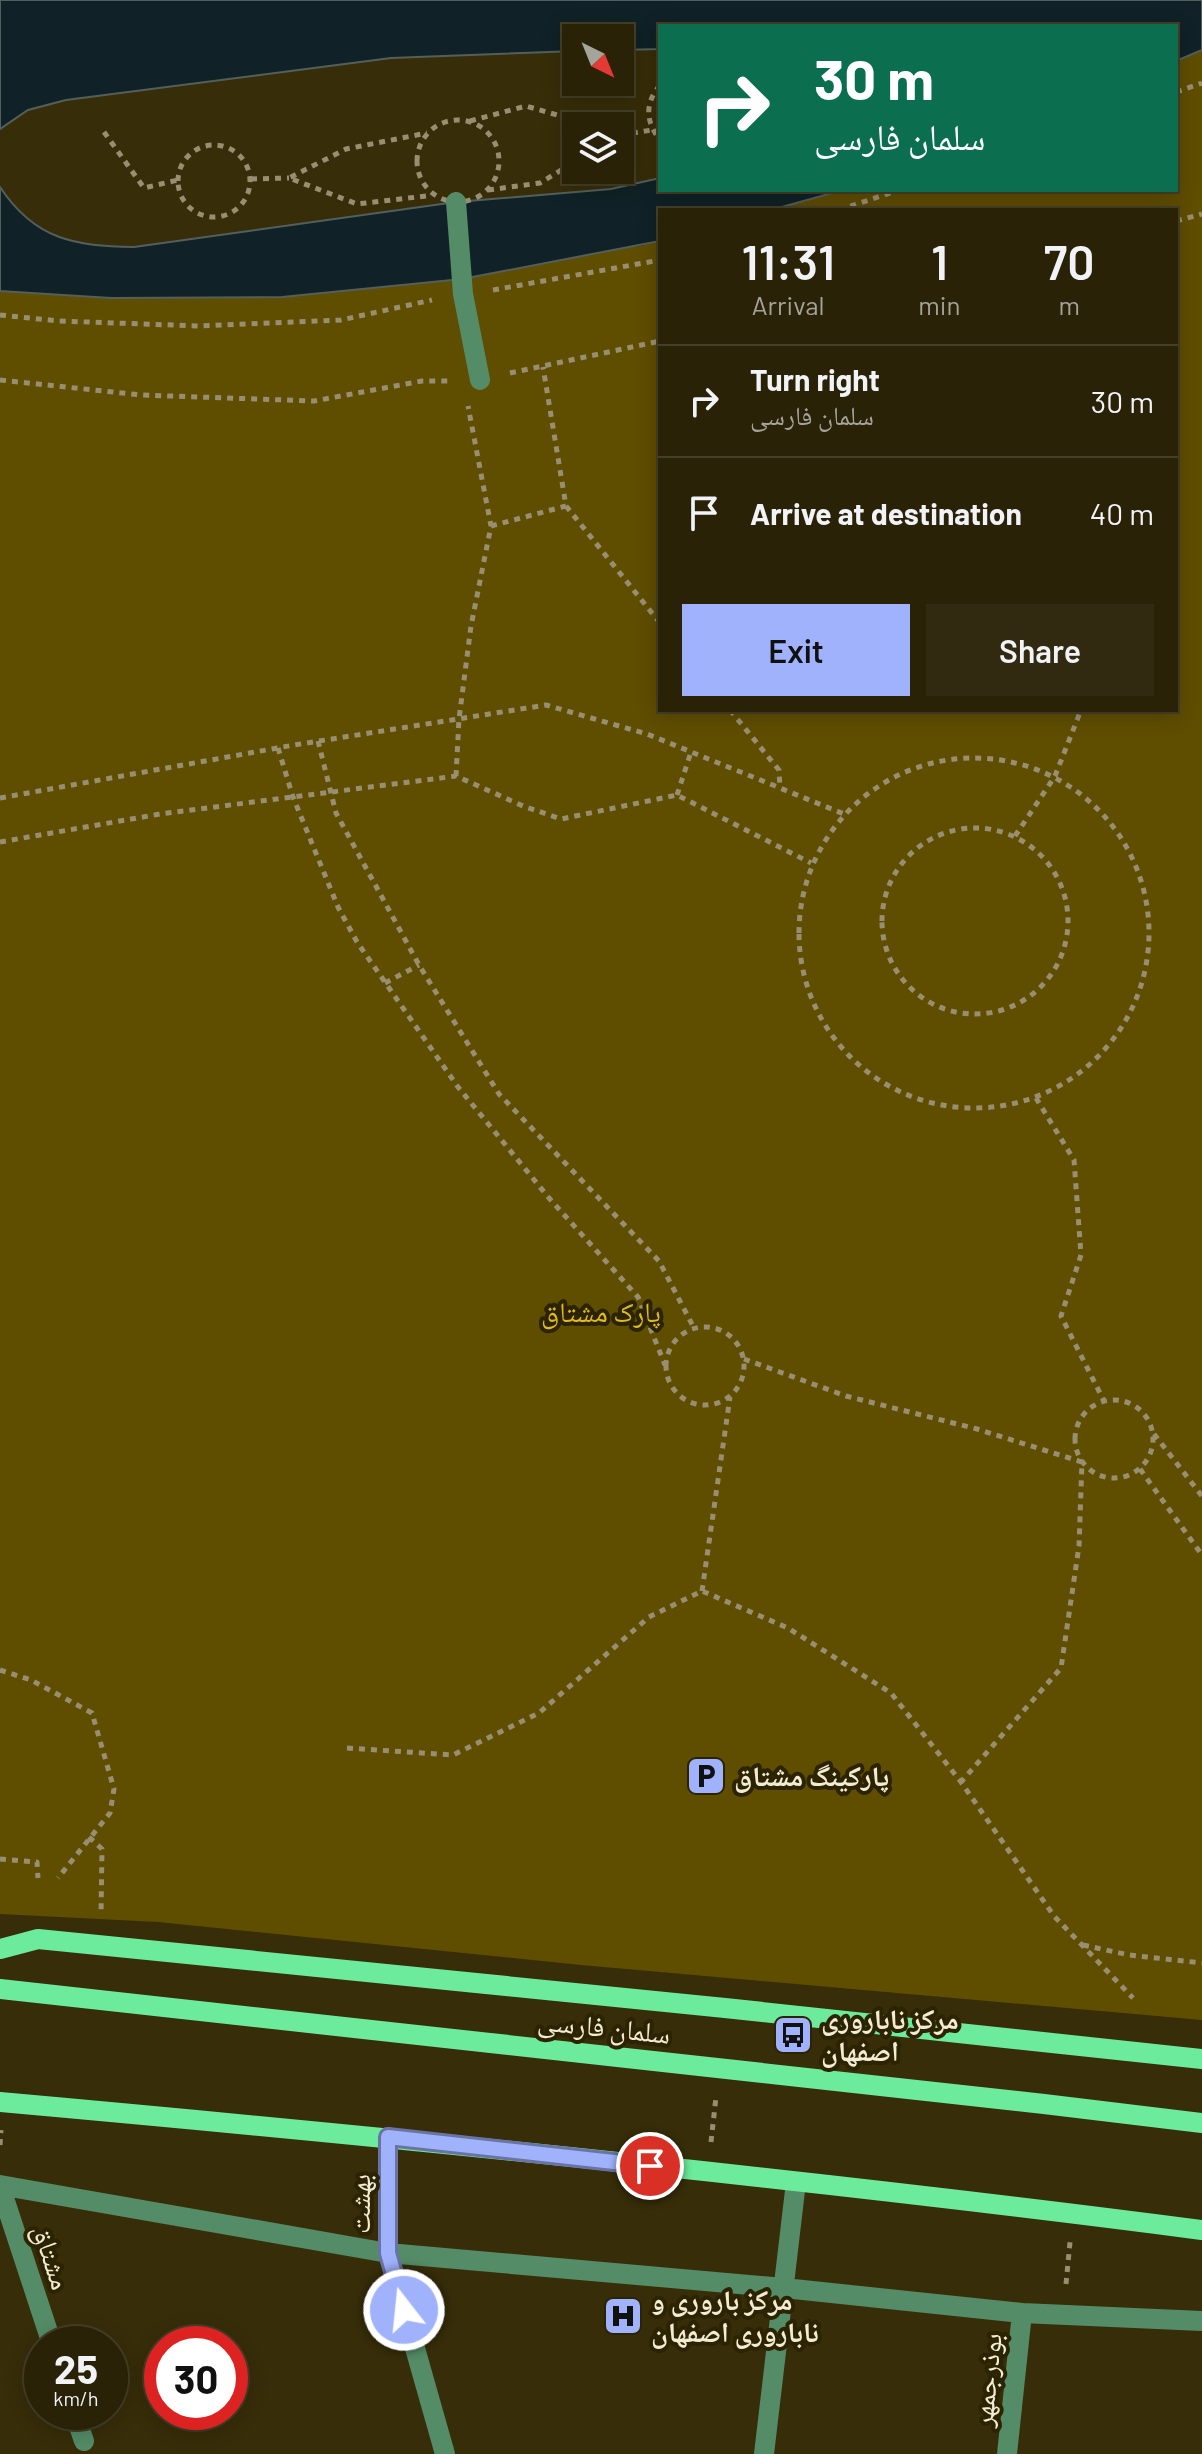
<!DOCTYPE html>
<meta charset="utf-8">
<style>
:root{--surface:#292207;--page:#312a11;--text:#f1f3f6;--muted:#a5a49b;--line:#453f28;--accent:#a1b2fd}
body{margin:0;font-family:Barlow,"Noto Naskh Arabic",sans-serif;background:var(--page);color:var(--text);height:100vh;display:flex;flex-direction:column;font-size:30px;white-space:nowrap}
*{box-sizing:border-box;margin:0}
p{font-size:26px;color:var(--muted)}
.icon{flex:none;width:44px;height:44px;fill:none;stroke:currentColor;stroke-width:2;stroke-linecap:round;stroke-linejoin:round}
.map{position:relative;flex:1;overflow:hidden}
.panel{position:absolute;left:658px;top:208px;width:520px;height:504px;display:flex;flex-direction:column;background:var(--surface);border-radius:0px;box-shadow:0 4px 20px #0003,0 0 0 2px var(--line)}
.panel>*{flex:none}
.hud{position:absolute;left:658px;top:24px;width:520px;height:168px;border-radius:0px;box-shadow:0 4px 20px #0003,0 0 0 2px var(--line);background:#0b6e4f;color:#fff;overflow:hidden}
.needle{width:52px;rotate:137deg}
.buttons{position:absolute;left:562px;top:24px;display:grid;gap:16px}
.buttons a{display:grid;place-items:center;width:72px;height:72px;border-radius:0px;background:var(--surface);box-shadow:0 4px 20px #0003,0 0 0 2px var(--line);font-size:40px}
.speed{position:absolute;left:24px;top:2326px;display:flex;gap:16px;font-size:40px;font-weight:700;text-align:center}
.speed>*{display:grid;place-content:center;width:104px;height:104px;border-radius:50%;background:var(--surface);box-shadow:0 4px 20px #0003,0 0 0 2px var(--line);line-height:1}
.speed small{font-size:20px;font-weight:400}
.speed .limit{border:12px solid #d22;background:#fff;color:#111}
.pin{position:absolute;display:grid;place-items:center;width:68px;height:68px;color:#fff;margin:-34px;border:4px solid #fff;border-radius:50%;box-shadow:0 2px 8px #0007}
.me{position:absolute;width:88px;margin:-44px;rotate:344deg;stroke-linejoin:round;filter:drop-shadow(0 0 6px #0008)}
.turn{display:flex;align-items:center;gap:28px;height:168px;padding:0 24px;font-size:36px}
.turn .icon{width:104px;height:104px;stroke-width:2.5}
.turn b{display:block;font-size:56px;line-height:68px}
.eta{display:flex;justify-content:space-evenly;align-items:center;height:136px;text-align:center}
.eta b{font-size:48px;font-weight:600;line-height:56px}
.cta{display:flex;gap:16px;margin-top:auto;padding:16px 24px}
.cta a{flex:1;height:92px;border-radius:0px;background:var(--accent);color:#111;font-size:32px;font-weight:600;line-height:92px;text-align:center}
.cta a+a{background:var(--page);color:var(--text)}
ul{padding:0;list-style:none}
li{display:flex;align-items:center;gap:24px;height:112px;padding:0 24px;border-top:2px solid var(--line)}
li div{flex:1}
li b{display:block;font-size:30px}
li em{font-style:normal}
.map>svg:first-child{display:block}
.green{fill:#5f4d00}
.water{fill:#102227;stroke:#545f5b;stroke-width:2}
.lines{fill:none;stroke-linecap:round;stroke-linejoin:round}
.path{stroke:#988f72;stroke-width:5;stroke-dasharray:6 6;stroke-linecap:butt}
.minor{stroke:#538c66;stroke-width:20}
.major{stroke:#6ceb9c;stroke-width:20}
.route-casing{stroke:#6974a4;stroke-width:20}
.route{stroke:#a1b2fd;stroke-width:14}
.labels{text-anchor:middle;stroke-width:8;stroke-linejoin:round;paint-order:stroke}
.park-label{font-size:28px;fill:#e0bb1d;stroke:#2c2300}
.poi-label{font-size:28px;font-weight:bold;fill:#f3ecd4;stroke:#2c2300;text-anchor:start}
.street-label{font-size:28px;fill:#f3ecd4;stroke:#2c2300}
</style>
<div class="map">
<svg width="1202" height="2454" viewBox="0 0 1202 2454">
<rect width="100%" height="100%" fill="#372d09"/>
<!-- green -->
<path class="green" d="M1202,50v1970l-621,-55 -423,-43 -158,-8v-1623l111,7 530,-52 19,-5v469h516v-500h-405l72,-20h333v-129z"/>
<!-- water -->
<path class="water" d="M0,0h1202v50l-26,11v-35h-516v23l-40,1v-12h-44v13l-185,7 -325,42 -38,10 -28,19z
M660,178v12h183l-72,20h-111v31l-198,38 -180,18 -171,1 -111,-7v-104c35,53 75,59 134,60l322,-45 155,-13z"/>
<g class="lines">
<!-- path -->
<path class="path" d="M660,85c-15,18 -15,36 0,55
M1176,92l26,-9
M417 161a41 41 0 1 1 82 0a41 41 0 1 1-82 0Z
M470,121l56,-15 69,20
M104,132l40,56 34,-8
M620,135l32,-5
M178 181a36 36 0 1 1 72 0a36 36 0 1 1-72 0Z
M251,179l38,-1
M488,190l52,-7 36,-22
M426,196l-69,8 -68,-26 57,-29 81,-16
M839,210l60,-20
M1176,221l26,-7
M493,290l167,-30
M0,315l59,6 141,5 141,-6 91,-20
M510,373l150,-32
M0,380l141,15 173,6 108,-20h26
M566,506l94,117
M491,526l75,-20 -23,-139
M730,710l49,60 1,18
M318,741l18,72 83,152 80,129 160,167 35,67
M278,748l15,49 45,110 19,35 101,145 91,111 89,99 27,68
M799 933a175 175 0 1 1 350 0a175 175 0 1 1-350 0Z
M456,776l3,-57 12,-93 20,-100 -23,-120
M677,795l14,-43
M0,798l294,-53 252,-40 101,29 197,80
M882 921a93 93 0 1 1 186 0a93 93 0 1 1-186 0Z
M1015,836l40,-60 26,-66
M0,842l160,-28 296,-38 67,30 38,13 116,-24 134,68
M385,983l34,-18
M1036,1098l38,62 7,95 -20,61 43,85
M666 1366a39 39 0 1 1 78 0a39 39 0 1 1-78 0Z
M744,1359l102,37 131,33 105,33 -3,84 -18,122 -100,114
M1075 1439a39 39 0 1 1 78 0a39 39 0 1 1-78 0Z
M1154,1434l48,62
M1140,1469l62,86
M702,1591l28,-194
M0,1670l31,10 61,33 22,76 -4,24 -52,65
M347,1748l106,7 86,-42 110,-96 53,-26 86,37 103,65 70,89 93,134 79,82
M89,1837l13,12 -1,66
M0,1859l37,3 1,16
M1083,1945l46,10 73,8
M711,2142l5,-45
M0,2145l1,-15
M1066,2284l4,-42"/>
<!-- minor -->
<path class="minor" d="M456,202l7,92 17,86
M388,2137v116l57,201
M0,2185l388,68 396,35 238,25 180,8
M0,2186l52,158
M74,2412l10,29
M764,2454l32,-272
M1007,2454l15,-141"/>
<!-- major -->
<path class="major" d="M0,1949l38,-10 687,69 477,51
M0,1989l1044,115 158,19
M0,2102c401,36 802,76 1202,128"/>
</g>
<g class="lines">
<!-- route casing -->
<g class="route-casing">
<path id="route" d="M404,2310l-16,-57v-116l262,29"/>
</g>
<!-- route -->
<use href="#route" class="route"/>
</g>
<!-- icons -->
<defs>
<g id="parking-square" transform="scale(2)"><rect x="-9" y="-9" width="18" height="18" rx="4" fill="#a1b2fd" stroke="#2c2300"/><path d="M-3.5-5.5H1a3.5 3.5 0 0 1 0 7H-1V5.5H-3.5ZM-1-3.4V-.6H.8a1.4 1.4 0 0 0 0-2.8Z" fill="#111"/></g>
<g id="bus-square" transform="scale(2)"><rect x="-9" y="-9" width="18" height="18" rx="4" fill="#a1b2fd" stroke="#2c2300"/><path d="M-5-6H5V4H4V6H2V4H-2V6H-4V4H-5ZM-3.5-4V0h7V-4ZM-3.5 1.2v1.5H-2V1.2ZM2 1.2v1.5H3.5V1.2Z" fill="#111"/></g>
<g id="hospital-square" transform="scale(2)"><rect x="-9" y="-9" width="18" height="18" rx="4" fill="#a1b2fd" stroke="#2c2300"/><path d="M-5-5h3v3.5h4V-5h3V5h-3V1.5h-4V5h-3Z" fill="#111"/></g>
</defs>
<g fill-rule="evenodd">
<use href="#parking-square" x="706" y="1776"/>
<use href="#bus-square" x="793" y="2035"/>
<use href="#hospital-square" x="623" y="2316"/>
</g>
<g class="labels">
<!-- park labels -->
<g class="park-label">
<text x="601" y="1322">پارک مشتاق</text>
</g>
<!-- poi labels -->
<g class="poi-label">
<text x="734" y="1786">پارکینگ مشتاق</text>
<text x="821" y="2029">مرکز ناباروری<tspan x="821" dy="32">اصفهان</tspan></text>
<text x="651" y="2310">مرکز باروری و<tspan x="651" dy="32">ناباروری اصفهان</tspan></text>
</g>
<!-- street labels -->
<g class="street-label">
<text transform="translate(604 2027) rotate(6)" y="10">سلمان فارسی</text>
<text transform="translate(360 2204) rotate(-90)" y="10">بهشت</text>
<text transform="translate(52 2257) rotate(72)" y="10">مشتاق</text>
<text transform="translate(987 2380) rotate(-84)" y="10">بوذرجمهر</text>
</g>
</g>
</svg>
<div class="buttons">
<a><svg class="needle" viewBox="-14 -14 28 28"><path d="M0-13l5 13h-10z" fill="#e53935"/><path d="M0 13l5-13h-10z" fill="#a5a49b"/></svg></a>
<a><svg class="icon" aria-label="layers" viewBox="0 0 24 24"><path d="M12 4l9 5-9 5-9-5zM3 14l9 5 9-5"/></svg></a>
</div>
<div class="speed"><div>25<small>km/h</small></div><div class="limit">30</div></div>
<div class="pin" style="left:650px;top:2166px;background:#d93025"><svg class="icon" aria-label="arrive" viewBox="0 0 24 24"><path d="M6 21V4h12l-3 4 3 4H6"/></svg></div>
<svg class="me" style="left:404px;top:2310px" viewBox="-20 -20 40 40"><circle r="17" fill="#a1b2fd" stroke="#fff" stroke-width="3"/><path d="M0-11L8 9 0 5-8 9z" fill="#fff"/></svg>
<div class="hud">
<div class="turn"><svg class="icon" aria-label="right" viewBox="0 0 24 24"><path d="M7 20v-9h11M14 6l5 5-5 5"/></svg><div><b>30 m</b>سلمان فارسی</div></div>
</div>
<section class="panel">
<div class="eta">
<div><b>11:31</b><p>Arrival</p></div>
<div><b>1</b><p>min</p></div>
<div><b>70</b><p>m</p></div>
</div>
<ul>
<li><svg class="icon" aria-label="right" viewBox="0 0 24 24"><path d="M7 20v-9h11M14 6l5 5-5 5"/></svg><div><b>Turn right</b><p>سلمان فارسی</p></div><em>30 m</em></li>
<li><svg class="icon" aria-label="arrive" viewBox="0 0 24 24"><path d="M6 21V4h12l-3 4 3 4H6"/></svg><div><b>Arrive at destination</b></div><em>40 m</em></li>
</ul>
<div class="cta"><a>Exit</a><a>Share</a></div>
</section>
</div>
